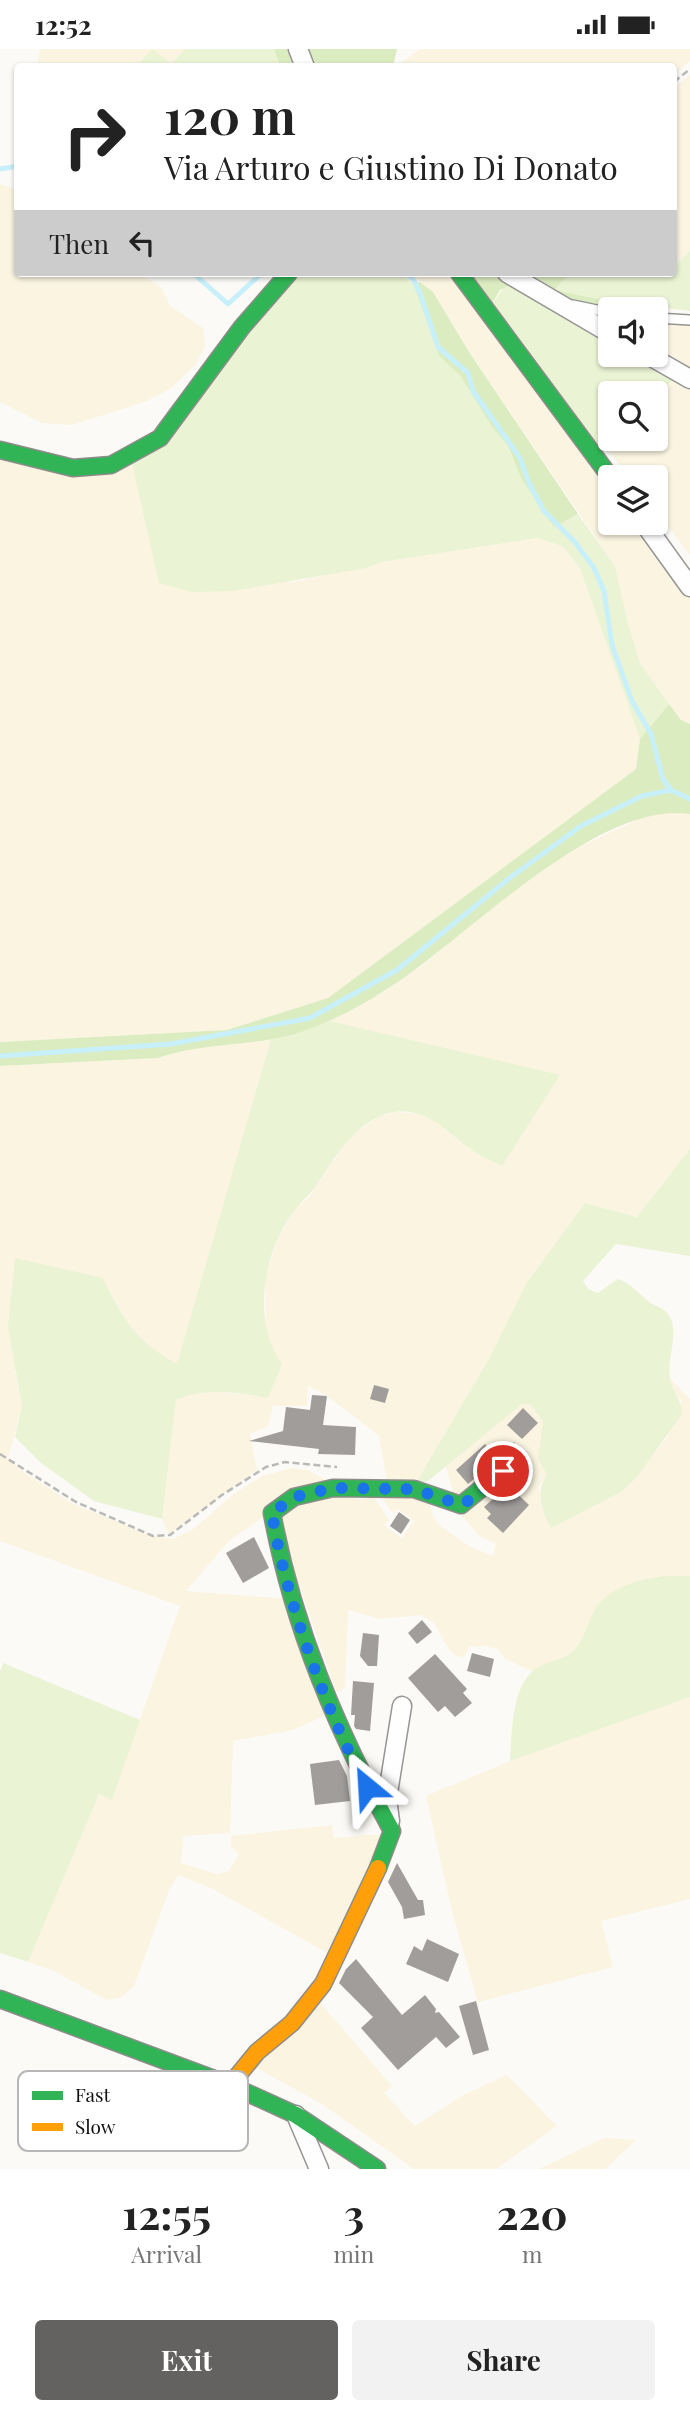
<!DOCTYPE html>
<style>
:root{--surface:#fff;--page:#f2f2f2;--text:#222;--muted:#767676;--accent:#636260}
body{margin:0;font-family:"Playfair Display",serif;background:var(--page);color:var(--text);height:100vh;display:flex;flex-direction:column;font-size:26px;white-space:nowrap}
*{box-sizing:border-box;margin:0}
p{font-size:23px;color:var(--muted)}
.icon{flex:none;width:38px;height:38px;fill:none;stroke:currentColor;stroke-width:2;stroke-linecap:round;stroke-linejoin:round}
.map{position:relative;height:2120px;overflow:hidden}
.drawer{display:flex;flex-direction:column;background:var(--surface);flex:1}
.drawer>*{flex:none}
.hud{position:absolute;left:14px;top:14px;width:663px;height:214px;border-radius:7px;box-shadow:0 2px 5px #0004;background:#fff;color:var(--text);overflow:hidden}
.controls{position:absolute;left:598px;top:248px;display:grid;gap:14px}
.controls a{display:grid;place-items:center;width:70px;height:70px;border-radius:7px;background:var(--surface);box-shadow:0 2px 5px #0004;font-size:35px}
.pin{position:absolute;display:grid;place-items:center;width:60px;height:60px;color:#fff;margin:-30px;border:4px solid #fff;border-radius:50%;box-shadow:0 2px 7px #0007}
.me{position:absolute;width:77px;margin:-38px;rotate:333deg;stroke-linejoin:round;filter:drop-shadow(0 0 5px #0008)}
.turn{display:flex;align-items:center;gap:24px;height:147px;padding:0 35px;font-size:32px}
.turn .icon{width:91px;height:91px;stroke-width:2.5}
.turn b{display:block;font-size:49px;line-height:60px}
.then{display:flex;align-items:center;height:66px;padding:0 35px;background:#0003;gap:14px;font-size:26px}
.eta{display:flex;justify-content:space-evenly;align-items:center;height:119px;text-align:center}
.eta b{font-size:42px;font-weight:700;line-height:49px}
.primary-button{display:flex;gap:14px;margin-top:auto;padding:14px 35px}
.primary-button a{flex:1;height:80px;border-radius:7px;background:var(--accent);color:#fff;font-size:28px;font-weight:700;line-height:80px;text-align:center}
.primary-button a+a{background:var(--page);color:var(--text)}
.status{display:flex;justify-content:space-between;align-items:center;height:49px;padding:0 35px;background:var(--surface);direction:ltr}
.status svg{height:19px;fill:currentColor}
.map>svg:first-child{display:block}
.farmland{fill:#faf4e1;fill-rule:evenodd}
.green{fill:#eaf3d4}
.forest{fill:#dcecc1}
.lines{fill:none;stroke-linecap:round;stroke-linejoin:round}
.stream{stroke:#c8f0fa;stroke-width:5}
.building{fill:#a09d9b}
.lane-casing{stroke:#969594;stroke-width:12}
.street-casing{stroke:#969594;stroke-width:21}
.fast-casing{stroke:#8d8c8a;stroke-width:19}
.slow-casing{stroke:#8d8c8a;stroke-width:19}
.path{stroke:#b9b9b8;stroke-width:2.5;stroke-dasharray:7 3.5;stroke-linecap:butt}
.lane{stroke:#fffefe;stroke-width:9}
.street{stroke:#fffefe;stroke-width:18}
.fast{stroke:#30b455;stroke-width:16}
.slow{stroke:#ff9f0a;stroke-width:16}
.route{stroke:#1a73e8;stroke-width:12;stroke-dasharray:0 21.6}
.key{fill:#fff;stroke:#b7b7b7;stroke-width:2}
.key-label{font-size:19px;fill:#101010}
</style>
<div class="status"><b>12:52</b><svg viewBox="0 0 49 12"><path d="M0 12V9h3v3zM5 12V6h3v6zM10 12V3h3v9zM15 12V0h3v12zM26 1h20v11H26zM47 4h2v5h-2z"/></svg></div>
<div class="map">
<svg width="690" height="2120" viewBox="0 0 690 2120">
<rect width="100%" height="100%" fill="#fcfaf6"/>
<!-- farmland -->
<path class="farmland" d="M40,0h145l-14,15 -18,-14 -19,16 -97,1z
M420,0h270v12l-16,13v-7l-277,-1z
M690,26v176l-13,13 -3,-2v-174z
M0,135l17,6 1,83 125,3 18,11 9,19 33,22 2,17 -8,18 -26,25 -24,13 -75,24 -30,-2 -42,-21z
M410,224h38l163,218v32h24l55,75v126l-9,-4 -41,-57 -12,-39 -13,-58 -146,-214 -36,-60z
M656,271l34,2v46l-34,-23z
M676,327l14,9v170l-34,-44v-33h-26l-23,-29 9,-10h40v-42z
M0,410h131l159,124 92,-21 155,-24 25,8 18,22 60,171 -4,30 -308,229 -101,32 -227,12z
M671,762l19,3v335l-53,68 -52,-14 -59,81 -36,73 -74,126 -29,-3 -8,-44 -53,-41 -18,-9 -1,20h-34l-5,20 -18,8 7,36 -88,64 -7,-15 14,-119 17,-8 21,-1 54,6 14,-33 -11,-15 -5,-22 -1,-50 13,-39 17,-29 14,-12 40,-59 29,-21 19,-5 25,2 15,8 34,28 89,-74 -230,-55 54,-29 40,-28 55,-47 90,-65 74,-35zM373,1336l15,4 -3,14 -15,-5z
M271,990l-94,325 -29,-16 -18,-19 -27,-51 -88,93 7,35 -14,52 17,15 47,30 78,32 23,4 22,-11 37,-33 30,-19 30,-8 18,3 24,14 -61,25 -44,31 -43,50 104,8 41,114 -38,17 -60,11 -3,92 -47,3 -2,27 36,11 12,-3 10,-17 -8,-8v-10l101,-11 2,13 48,-4 -51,121 -118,-66 -35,-14 -9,15 -35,96 -14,12 -13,2 -53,-29 -26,-9 71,-168 13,5 68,-193 -180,-65v-475l158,-8 19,-7z
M670,1329l20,21v177h-25l-72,36 -8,23 -14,19 -39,17 -27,-12 -7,-10 -14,-3 -15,1 -5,10 -8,-1 -6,-5 -16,-28 -13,-8 -41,4 -32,-9 -3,77 -6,5 -3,-1 -57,-165 4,-18 56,-15 21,7 14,-3 15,23 -5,5 18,13 12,-17 -16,-12 -5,4 -14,-19 50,7 4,16 9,10 27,19 24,10 3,-12 -18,-9 -20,-24 -12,-45 47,-40 29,-22h8l13,17 4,53 -8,13 2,20 10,20 70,-35 46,-54 15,-36 -9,-12z
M690,1648v202l-89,22 12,46 -135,35 -26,-91 -26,-115 106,-44z
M316,1949l76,88 -8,7 31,33 50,-32 42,-19 50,51 -61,43h-82l-92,-65 -69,-38z
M604,2089l32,2 -31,29h-66z"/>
<!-- green -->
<path class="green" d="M153,0l18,15 14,-15h89l6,17 -146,1z
M690,202v60l-112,-14 -24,-7 16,-17h104v-11l3,2z
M294,224h106l13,11 26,72 21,18 32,53 16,19 13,32 42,44 15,-8 37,52 13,58 12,39 29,41 -29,35 -60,-171 -18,-22 -25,-8 -155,24 -16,6 -134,23 -40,1 -33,-9 -28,-124z
M507,234h7l97,55v17h29l36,21 -20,21v-3h-45v45h5l-17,18 -109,-150z
M330,972l230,54 -58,91c-11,-6 -23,-10 -33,-18 -23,-17 -41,-40 -74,-36 -38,6 -59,44 -79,74 -6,9 -15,15 -21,24 -32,40 -44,112 -13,154l-14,34c-32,-6 -63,-11 -92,2l-14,119 -68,-18 -53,-38 -26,-26 7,-31 -14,-79 7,-69 88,20c22,44 30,61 74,86l94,-325z
M690,1100v107l-74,-12 -33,37 5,8 10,4 20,-14c14,5 20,14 31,23 6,4 15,6 19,12 13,18 -2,44 2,65 3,14 12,21 12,35l-45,63 -16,15 -70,36c-10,-20 -16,-34 -4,-54l-9,-15 5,-38 -13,-17h-8l-94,77 -12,2 74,-126 36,-73 59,-81 52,14z
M665,1527h25v121l-180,64c2,-26 1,-73 24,-91 11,-9 29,-9 38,-18 11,-10 14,-24 20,-37 12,-27 47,-36 73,-39z
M3,1614l137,57 -28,80 -13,-6 -71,168 -28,-9v-281z"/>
<!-- forest -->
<path class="forest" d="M274,0h20l8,17h-22z
M301,0h96l-4,18 -84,-1z
M470,224h100l-16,17 58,12 -8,13 -33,1 -57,-33 -14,7 -10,17z
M420,233l13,10 36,60 109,162 -24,13 -33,-49 -13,-32 -16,-19 -32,-52 -21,-19 -26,-72z
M669,655l12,16 9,4v90c-94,-15 -229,130 -306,177 -33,21 -72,41 -111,48 -39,7 -78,6 -115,19l-158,8v-24l227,-12 101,-32 308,-229 4,-30z"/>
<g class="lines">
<!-- stream -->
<path class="stream" d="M0,120l18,-3
M193,224l35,31 34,-31
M404,224l9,6 7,14 18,54 30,26 5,18 47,67 9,25 15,28 30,30 20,27 10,23 8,54 20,56 19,33 12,45 8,11 19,9
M0,1007l171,-12 139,-26 87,-48 114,-93 70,-51 61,-30 29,-6"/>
</g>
<!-- building -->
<path class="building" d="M374,1336l15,4 -4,14 -15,-4z
M312,1346l15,1 -4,29 33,2 -1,28 -37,-1 1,-5 -70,-8 34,-10 3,-24 24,3z
M523,1359l15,15 -16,16 -15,-14z
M514,1393l14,20 -11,8 -4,-9 -14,-3 -31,26 -12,-14 29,-26 10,11z
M508,1436l21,20 -26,28 -16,-15 4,-4 -7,-7z
M399,1463l11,8 -9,14 -11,-8z
M254,1488l15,31 -26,15 -17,-30z
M422,1571l10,12 -15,12 -9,-11z
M363,1584l16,2 -2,31h-9l-8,-10z
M472,1604l22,6 -4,18 -23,-6z
M435,1605l32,35 -4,4 9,10 -17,14 -10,-11 -7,6 -30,-34z
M353,1632l21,2 -4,48 -14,-2 -2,-3 1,-11h-4z
M339,1711l8,16 3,25 -35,4 -5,-41z
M397,1814l21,37h5l2,15 -21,4 -2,-12 -14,-25z
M427,1890l32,15 -11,28 -42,-18 8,-18 8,5z
M356,1910l46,56 23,-20 11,14 -1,4 4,-1 21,25 -14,11 -10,-11 -38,33 -37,-42 12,-11 -34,-34 7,-14z
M476,1952l13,49 -16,5 -14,-49z"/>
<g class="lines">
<!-- lane casing -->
<g class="lane-casing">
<path id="lane" d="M573,256l38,8
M656,269l34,2"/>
</g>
<!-- street casing -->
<g class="street-casing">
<path id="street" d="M298,0l7,18
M507,224l104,61
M648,306l42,24
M644,474l46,64
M390,1772l-3,-22 15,-93
M296,2066l23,54"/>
</g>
<!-- fast casing -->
<g class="fast-casing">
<path id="fast" d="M459,224l152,205
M0,401l73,18 38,-3 49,-27 82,-111 47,-54
M378,1819l14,-37c-55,-101 -99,-204 -120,-318l22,-16 39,-9 81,1 47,16 42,-34
M0,1950l230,86 66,30 81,54"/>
</g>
<!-- slow casing -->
<g class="slow-casing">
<path id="slow" d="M230,2036l27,-33 35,-29 31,-39 55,-116"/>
</g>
<!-- path -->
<path class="path" d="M674,33l16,-13
M0,1405l76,48 77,34 17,-1 52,-40 44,-28 19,-5 52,5"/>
<!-- lane -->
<use href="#lane" class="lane"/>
<!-- street -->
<use href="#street" class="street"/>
<!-- fast -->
<use href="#fast" class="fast"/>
<!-- slow -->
<use href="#slow" class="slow"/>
</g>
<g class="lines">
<!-- route -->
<path class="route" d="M367,1738c-41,-75 -82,-190 -95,-274l22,-16 39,-9 81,1 47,16 15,-9 27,-25"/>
</g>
<!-- legend -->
<rect x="18" y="2022" width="230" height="80" rx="10" class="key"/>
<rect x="32" y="2042" width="31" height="9" fill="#30b455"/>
<rect x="32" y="2074" width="31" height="8" fill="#ff9f0a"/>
<g class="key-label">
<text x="75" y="2053">Fast</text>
<text x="75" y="2085">Slow</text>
</g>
</svg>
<div class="controls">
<a><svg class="icon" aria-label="sound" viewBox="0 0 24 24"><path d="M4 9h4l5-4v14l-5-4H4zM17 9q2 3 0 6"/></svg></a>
<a><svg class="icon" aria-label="search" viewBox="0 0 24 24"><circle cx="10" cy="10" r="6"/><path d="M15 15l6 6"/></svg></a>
<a><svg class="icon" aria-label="layers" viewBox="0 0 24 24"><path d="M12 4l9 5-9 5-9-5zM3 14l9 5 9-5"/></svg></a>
</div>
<div class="pin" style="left:503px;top:1422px;background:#d93025"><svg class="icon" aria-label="arrive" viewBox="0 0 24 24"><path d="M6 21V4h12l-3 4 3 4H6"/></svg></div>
<svg class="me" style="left:367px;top:1738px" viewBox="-20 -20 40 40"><path d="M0-17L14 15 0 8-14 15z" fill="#1a73e8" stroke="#fff" stroke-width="4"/></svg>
<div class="hud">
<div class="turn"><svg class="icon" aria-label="right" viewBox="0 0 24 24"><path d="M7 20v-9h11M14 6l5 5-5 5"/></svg><div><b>120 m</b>Via Arturo e Giustino Di Donato</div></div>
<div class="then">Then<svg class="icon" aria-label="left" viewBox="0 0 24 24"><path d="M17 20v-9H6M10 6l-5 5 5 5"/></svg></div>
</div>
</div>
<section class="drawer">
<div class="eta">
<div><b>12:55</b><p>Arrival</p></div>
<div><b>3</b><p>min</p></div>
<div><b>220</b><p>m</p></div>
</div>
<div class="primary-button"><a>Exit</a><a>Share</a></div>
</section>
